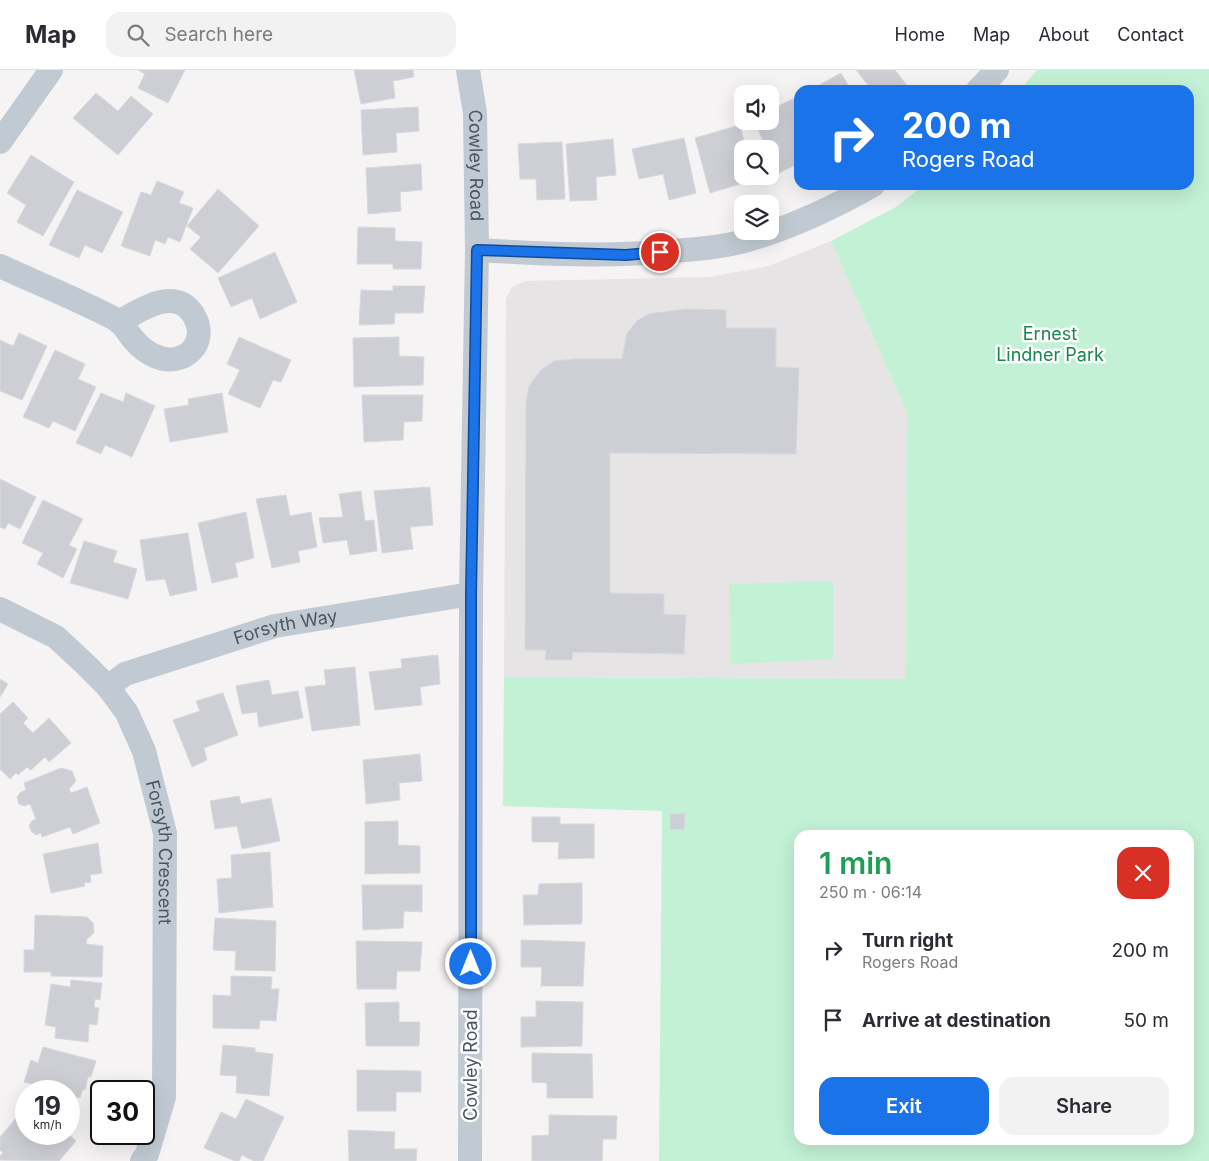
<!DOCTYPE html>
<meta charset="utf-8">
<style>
:root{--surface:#fff;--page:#f2f2f3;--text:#2b2b33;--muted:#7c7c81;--line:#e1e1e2;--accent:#1a73e8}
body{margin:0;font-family:Inter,sans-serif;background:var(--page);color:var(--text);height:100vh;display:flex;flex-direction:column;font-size:19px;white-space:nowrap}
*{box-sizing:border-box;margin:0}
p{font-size:16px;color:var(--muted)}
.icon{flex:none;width:28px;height:28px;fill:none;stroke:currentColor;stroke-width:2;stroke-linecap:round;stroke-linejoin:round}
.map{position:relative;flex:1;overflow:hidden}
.drawer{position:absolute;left:794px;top:760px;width:400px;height:315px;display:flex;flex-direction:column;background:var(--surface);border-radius:15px;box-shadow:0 5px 20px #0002}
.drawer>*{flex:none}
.hud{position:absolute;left:794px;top:15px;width:400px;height:105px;border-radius:15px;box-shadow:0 5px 20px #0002;background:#1a73e8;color:#fff;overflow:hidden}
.tools{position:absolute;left:734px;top:15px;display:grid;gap:10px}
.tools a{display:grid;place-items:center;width:45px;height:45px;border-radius:10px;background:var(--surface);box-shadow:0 5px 20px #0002;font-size:25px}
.speed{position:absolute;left:15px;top:1010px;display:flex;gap:10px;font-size:25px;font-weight:700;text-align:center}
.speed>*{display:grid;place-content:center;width:65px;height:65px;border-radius:50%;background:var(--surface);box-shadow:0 5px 20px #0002;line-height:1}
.speed small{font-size:12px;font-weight:400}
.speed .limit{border:2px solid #111;border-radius:8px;background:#fff;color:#111}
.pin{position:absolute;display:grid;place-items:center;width:42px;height:42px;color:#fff;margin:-21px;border:2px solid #fff;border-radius:50%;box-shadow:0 1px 5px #0007}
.me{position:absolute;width:55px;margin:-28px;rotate:0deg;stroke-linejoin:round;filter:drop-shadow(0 0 4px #0008)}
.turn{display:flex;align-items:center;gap:18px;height:105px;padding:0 25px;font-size:22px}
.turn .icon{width:65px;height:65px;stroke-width:2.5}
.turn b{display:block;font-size:35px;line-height:42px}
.round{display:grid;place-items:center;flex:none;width:52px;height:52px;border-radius:15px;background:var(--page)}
.headline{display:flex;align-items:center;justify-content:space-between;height:85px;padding:0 25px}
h1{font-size:30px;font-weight:600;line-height:38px;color:#1e9e55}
.cta{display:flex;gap:10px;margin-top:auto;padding:10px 25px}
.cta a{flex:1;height:58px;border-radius:15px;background:var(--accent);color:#fff;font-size:20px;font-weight:600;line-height:58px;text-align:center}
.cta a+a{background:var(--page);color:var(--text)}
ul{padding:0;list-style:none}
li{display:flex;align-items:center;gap:15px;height:70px;padding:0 25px}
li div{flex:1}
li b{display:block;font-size:19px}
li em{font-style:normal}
header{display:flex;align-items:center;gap:30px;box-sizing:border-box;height:70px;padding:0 25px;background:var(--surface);border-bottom:1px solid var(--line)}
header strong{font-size:24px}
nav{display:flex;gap:28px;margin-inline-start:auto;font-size:18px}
.search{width:350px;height:45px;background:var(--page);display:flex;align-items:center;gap:12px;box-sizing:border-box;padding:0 18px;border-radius:15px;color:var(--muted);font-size:19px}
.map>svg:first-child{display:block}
.education{fill:#e6e4e5}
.green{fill:#c3f1d5;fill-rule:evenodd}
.building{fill:#cdcfd5;stroke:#d7d9de}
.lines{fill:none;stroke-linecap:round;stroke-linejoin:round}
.street{stroke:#c1cad2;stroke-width:24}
.route-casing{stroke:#114b97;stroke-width:12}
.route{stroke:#1a73e8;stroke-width:9}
.labels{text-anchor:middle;stroke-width:5;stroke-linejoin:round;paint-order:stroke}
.street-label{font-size:18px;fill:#4a5661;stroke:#fff}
.park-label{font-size:18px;fill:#17864f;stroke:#fff}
</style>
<header>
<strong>Map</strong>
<div class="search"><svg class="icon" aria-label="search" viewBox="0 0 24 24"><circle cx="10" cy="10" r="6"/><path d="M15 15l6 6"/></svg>Search here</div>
<nav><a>Home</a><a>Map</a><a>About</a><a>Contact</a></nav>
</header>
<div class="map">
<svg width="1209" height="1091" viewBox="0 0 1209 1091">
<rect width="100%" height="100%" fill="#f5f3f3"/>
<!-- education -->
<path class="education" d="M831,171l76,172 -2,266 -401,-2 2,-378 6,-12 13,-6 184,-4 60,-11z"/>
<!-- green -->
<path class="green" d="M1037,0h172v1091h-550l3,-350 -159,-5 1,-129 401,2 2,-266 -76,-172 65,-34 28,-22h265v-95h-169zM799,765h390v305h-390z
M833,511v78l-103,5 -1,-80z"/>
<!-- building -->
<path class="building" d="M138,0h47l-17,33 -30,-15 7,-14z
M354,0h59l1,7 -21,4 2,17 -34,6z
M856,0h39l14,18 -2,2h-35z
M841,3l10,17h-41z
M96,23l22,18 13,-15 22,18 -35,41 -45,-37z
M795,28l4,8v57l-20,10 -9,-19v-5h-3l-13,-28h16v-11z
M418,37l1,24 -23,2 1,19 -34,3 -2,-45z
M740,55l6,24h-4v14l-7,3 5,18 -30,9 -15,-55z
M684,68l12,55 -27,7 -6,-26 -24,5 -7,-30z
M613,69l3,36 -20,2 1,23 -27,1 -4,-57z
M562,72l3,57 -28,1 -1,-21h-16l-2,-35z
M31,85l43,27 -31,54 -26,-14 9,-17 -19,-12z
M421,94l1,26 -22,2 1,19 -33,3 -2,-46z
M157,111l27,11 -5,11 14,5 -13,34 -12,-5 -3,7 -10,-4 -5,16 -29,-10 20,-54 10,3z
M218,119l41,37 -41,47 -28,-24 11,-12 -14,-11z
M77,120l46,22 -21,41 -17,-8 -6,13 -30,-13z
M358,157l37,1v13l27,1 -1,27h-28v-5h-36z
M275,182l22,50 -37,17 -8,-21 -21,9 -13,-29z
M393,216h32l-2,27h-28l-1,11 -35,1 2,-35 32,1z
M685,239l41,1v18h50v39l23,1 -3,86 -186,-1v140l54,1v20l22,1 -2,39 -111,-2 -1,8h-27l1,-10h-21l1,-248 3,-16 12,-16 13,-9 21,-2h47l5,-26 10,-12 11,-7z
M19,263l28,13 -25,54 -22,-9v-51l13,6z
M239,267l52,23 -10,22 -8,-2 -13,28 -32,-14 12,-24 -13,-6z
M399,267v19l25,1 -1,28 -69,2 -1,-49z
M55,280l30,14 -7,15 18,8 -21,44 -22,-10 -4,7 -26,-11z
M101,323l22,9 3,-9 29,13 -23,51 -27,-12 -4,9 -25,-11z
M222,323l6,39 -58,10 -6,-33 25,-4 -1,-6z
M362,325h61l-1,26 -18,1 -1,18 -39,2z
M0,409l36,18 -16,32 -12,-6 -3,6 -5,-2z
M430,417l3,38 -23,2 3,22 -31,4 -8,-62z
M361,421l4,30 9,-1 3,31 -27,4 -3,-15 -24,3 -4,-25 24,-1 -4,-23z
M286,425l4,21 21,-4 6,35 -19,4 2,11 -28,6 -16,-69z
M43,430l40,19 -14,26 8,4 -14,29 -26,-14 6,-11 -21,-10z
M246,442l8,46 -19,5 3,14 -26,6 -14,-60z
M188,463l9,57 -27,6 -5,-17 -19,2 -6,-41z
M84,471l33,10 -4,11 24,7 -9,30 -58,-16z
M438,585l2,29 -20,3 2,18 -47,5 -6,-38 33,-4 -1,-9z
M355,597l5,58 -48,6 -7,-44 21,-2 -2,-15z
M0,609l8,5 -8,13z
M269,610l3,15 26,-4 5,27 -44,9 -2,-15 -15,2 -6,-28z
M223,623l15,42 -34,13 3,12 -15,7 -19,-47 27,-9 -4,-10z
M13,632l15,16 -5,5 10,10 16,-15 22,25 -22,19 -4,-5 -14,13 -4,-3 -9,8 -2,-2 -6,6 -10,-10v-55z
M420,684l2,27 -23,2 1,17 -34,4 -3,-44z
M61,698l11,3 4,10 -7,8 2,4 16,-6 13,36 -27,11 -3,-7 -28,10 -1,-4 -5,2 -4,-3 -3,-6 3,-5 4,-2 -6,-15 -6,2 -5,-2 -2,-7 4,-5 5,-2 -2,-7z
M239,726l2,8 30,-6 9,43 -38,8 -5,-23 -22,3 -5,-28z
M685,743l-1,17 -14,-1v-15z
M532,747h28v7h34v34l-36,1 1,-17h-27z
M398,751v24l22,1v27l-55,1v-52z
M98,773l4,30 -12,2 1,7 -7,1 1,3 -34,7 -8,-39z
M270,782l3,55 -54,6 -2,-34 15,-1 -1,-23z
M582,813v41l-58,1 -1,-30h15l1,-11z
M362,815h60v27l-18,-1 -1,17 -40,2z
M35,845l52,2 6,6 1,10 -7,6 -1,5 17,2 -1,31 -51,-1v-4h-27v-22h10z
M215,848l61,3 -1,50 -40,-1 1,-19 -23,-1z
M521,870l64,2 -2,44h-42l1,-19h-21z
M356,871l66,1 -2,29h-23l-1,18h-39z
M231,906l41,1 -1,12h8l-3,32 -16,-1 -1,9 -46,-1v-33l18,1z
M71,910l31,3 -2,17 -5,-1 -1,8 5,1 -2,17 -8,-1 -1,18 -33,-4 1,-11 -11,-2 6,-41 19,3z
M536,931l47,1 -1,44 -61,1v-30h15z
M399,932v20h21l-1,24h-53l-1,-43z
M223,975l32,3v4l18,2 -4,42 -33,-3 1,-17 -17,-1z
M43,977l53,14 -5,16h-3l-3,13 -2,-1 -3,9 -3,-1 -3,10 -5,-1v-15h-36l2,-6 -11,-3 7,-22 7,3z
M532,983l60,1 1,44h-46v-15l-15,-1z
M357,1000l64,1v21h-25v19h-39z
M246,1029l38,18 -21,44h-9l-12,-6 -3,6h-4l-31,-13 17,-36 15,7z
M24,1039l2,2v23h42l8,7 -17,20 -59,-1v-4l3,-3 -3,-3v-13z
M549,1045l68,1 -1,23h-13l-1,22h-70v-25l17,-1z
M348,1060l47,2 -1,17h23l-1,12h-67z"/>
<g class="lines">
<!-- street -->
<g class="street">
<path id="s1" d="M468,0l7,43 2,137 -6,344 -1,567"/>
<path d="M978,20l19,-20"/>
<path d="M0,72l51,-72"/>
<path d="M477,180c66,4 131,7 197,1 25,-2 50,-4 74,-11 44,-13 85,-32 125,-55"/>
<path d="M0,196c39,18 79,34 117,54 7,4 11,14 17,20 5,6 14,13 21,16 28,13 56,-13 38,-42 -19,-28 -52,-4 -74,8"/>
<path id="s2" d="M0,539l56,28 29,27 23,23 19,26 17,38 21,82 -1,264 -17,57 -5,7"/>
<path id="s3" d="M108,617l17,-13 150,-48 196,-32"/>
</g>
</g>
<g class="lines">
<!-- route casing -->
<g class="route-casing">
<path id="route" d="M471,894v-370l6,-344 149,5 34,-3"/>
</g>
<!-- route -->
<use href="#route" class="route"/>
</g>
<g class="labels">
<!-- street labels -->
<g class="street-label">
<text dy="6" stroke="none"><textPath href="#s1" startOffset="96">Cowley Road</textPath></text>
<text dy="6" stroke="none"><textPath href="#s3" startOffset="189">Forsyth Way</textPath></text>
<text dy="6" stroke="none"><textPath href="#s2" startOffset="312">Forsyth Crescent</textPath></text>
<text transform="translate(471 995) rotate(-90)" y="6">Cowley Road</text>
</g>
<!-- park labels -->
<g class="park-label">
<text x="1050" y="270">Ernest<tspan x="1050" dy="21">Lindner Park</tspan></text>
</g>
</g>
</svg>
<div class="tools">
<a><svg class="icon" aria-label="sound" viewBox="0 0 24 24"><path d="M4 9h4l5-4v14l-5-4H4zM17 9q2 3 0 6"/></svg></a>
<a><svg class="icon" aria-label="search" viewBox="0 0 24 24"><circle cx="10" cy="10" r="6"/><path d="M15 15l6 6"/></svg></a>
<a><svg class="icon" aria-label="layers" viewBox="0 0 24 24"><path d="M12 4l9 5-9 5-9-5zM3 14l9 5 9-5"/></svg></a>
</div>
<div class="speed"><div>19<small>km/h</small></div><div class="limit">30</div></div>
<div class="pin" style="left:660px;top:182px;background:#d93025"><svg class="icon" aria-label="arrive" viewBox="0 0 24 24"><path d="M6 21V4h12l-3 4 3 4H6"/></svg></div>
<svg class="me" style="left:471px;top:894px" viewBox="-20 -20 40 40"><circle r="17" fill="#1a73e8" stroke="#fff" stroke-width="3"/><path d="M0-11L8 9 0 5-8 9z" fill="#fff"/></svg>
<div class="hud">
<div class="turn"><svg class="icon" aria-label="right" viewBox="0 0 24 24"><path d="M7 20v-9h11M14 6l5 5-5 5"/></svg><div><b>200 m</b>Rogers Road</div></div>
</div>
<section class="drawer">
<div class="headline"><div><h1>1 min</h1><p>250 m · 06:14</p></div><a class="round" style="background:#d93025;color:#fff"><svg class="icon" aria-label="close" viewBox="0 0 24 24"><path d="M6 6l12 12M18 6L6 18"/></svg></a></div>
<ul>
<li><svg class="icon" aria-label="right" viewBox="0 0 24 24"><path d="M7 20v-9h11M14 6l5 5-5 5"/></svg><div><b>Turn right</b><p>Rogers Road</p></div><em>200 m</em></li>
<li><svg class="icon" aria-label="arrive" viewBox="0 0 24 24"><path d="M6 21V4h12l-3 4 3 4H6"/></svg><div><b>Arrive at destination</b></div><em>50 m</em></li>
</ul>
<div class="cta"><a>Exit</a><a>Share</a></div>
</section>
</div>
